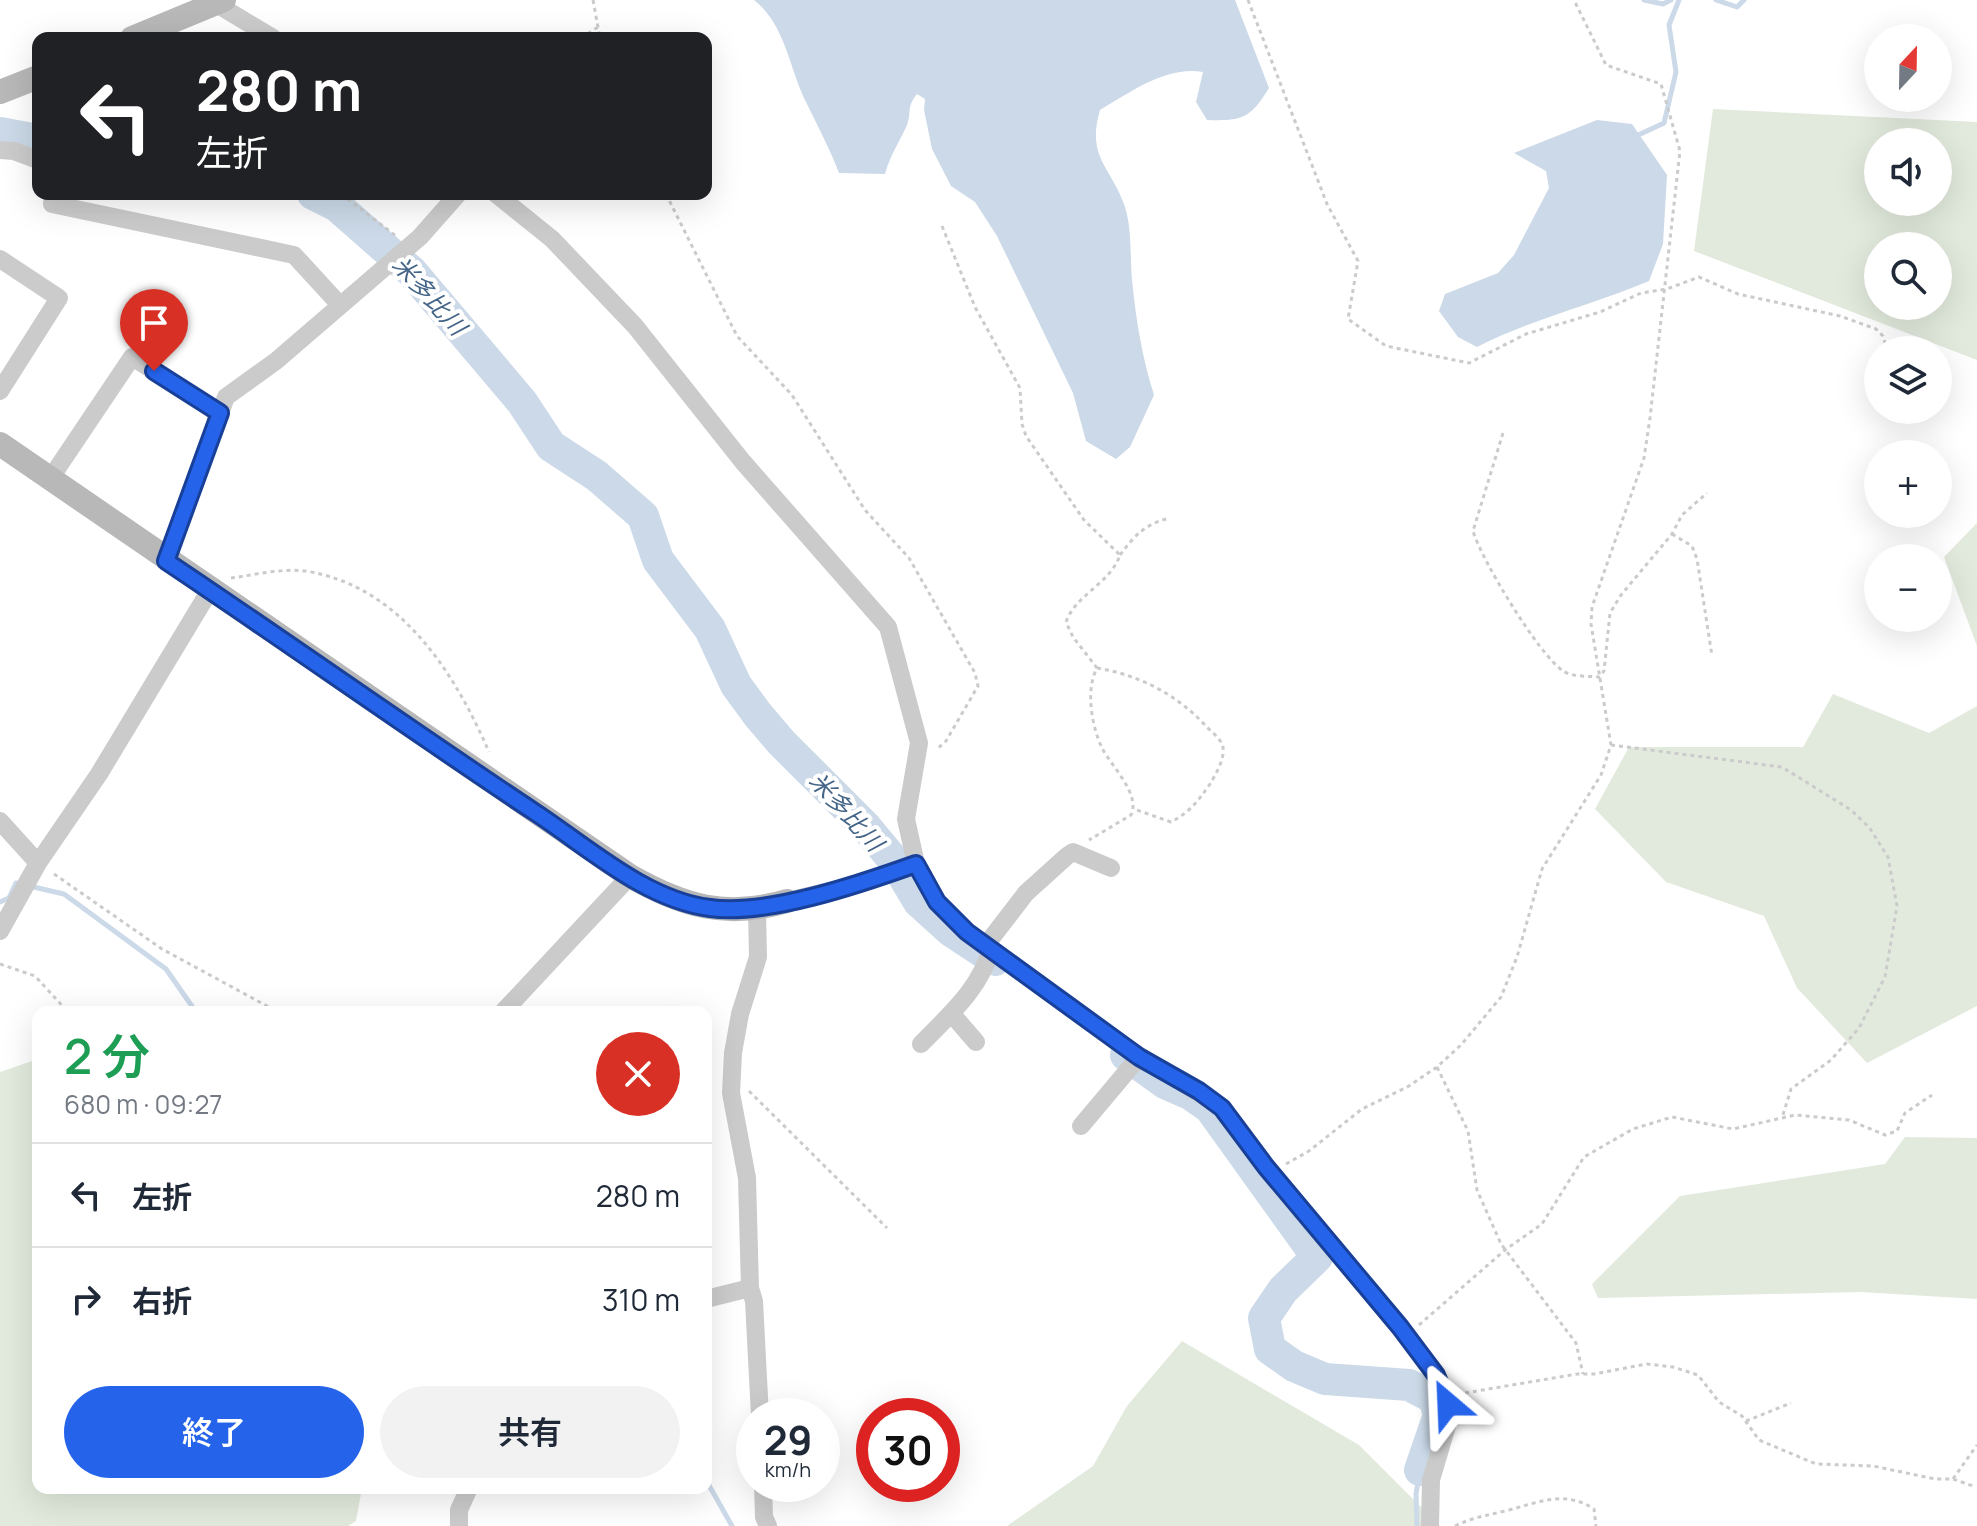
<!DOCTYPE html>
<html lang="ja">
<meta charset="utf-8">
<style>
:root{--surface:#fff;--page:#f2f2f3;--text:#1f2937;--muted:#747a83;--line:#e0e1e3;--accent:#2563eb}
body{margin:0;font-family:Manrope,"Noto Sans JP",sans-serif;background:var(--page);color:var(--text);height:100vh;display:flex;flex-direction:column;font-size:30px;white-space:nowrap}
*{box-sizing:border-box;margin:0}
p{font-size:26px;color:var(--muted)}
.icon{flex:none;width:44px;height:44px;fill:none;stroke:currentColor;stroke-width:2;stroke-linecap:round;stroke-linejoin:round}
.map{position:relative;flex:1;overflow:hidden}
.sheet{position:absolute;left:32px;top:1006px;width:680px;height:488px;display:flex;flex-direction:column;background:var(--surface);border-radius:16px;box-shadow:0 8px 32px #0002}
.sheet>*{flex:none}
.guide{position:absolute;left:32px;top:32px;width:680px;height:168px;border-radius:16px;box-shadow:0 8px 32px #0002;background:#202124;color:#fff;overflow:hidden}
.needle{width:52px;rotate:22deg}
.buttons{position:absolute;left:1864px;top:24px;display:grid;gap:16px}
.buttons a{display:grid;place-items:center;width:88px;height:88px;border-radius:50%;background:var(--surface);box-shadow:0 8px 32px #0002;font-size:40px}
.speed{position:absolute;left:736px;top:1398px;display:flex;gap:16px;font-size:40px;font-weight:700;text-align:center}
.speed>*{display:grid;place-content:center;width:104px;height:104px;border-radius:50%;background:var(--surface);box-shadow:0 8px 32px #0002;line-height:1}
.speed small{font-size:20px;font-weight:400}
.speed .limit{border:12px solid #d22;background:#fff;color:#111}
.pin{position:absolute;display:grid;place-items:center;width:68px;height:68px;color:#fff;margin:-82px -34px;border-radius:50% 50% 50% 0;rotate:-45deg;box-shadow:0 0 8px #0007}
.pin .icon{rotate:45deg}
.me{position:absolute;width:88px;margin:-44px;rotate:334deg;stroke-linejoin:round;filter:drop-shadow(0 0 6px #0008)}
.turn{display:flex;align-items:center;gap:28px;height:168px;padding:0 32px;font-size:36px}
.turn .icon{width:104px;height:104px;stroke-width:2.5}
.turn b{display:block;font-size:56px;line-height:68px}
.round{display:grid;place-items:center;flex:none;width:84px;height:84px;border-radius:42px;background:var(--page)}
.summary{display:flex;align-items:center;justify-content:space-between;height:136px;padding:0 32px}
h1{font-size:48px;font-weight:600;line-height:60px;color:#1e9e55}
.cta{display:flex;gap:16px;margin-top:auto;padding:16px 32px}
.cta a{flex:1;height:92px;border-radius:48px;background:var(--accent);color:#fff;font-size:32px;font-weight:600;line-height:92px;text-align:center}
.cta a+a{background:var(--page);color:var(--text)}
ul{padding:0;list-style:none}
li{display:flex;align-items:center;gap:24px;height:104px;padding:0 32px;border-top:2px solid var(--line)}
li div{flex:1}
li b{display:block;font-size:30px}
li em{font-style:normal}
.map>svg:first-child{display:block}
.green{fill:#e2eadd;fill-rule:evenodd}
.water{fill:#cbd9e8}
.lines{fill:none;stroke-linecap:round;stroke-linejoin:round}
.stream{stroke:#cbd9e8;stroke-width:5}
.river{stroke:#cbd9e8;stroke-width:32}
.path{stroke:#cbcbcb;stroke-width:3;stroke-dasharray:4 4;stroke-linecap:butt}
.street{stroke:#cbcbcb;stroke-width:18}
.secondary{stroke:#b8b8b8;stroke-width:24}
.route-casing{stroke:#184099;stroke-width:20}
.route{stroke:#2563eb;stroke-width:14}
.labels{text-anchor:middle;stroke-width:8;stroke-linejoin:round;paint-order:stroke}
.water-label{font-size:24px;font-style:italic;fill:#446587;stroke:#fff}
</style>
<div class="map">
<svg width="1977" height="1526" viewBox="0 0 1977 1526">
<rect width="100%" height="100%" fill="#fff"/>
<!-- green -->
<path class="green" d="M1713,109l264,13v238l-283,-109zM1878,142h60v60h-60zM1878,246h60v60h-60z
M1977,523v123l-33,-89z
M1833,694l96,39 48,-27v300l-110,57 -70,-75 -33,-72 -98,-34 -71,-73 34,-62h174z
M38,1059v429h324l-6,33 -8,5h-348v-454z
M1905,1137l72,1v161l-117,-7 -262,6 -6,-14 88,-88 205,-32z
M1182,1341l177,104 81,81h-433l86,-60 34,-60z"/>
<!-- water -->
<path class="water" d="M754,0h481l34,88c-19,31 -27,33 -62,32l-11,-18 7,-30c-37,-6 -72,20 -103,38 -14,48 11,56 25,97 7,22 5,50 7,73 4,40 10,77 22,115l-24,52 -14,12 -30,-18 -13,-48 -76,-157 -22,-34 -24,-16 -19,-37 -8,-39 1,-11 -8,-5c-11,14 -5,17 -10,31 -8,18 -16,28 -22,49l-46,-1c-9,-24 -21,-46 -32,-69 -18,-35 -21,-79 -53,-104z
M1597,120l35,4 35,51 -4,69 -14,37c-57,24 -117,38 -172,66l-19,-10 -19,-26 6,-17 53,-21 16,-18 35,-67 -3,-17 -32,-18z"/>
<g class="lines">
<!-- stream -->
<path class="stream" d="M1644,0l19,4 8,-4
M1716,0l21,7 7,-7
M1634,137l30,-14 12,-51 -7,-47 10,-25
M0,902l9,-4 7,-15 48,11 102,75 30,43
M706,1480l26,46
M1417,1526l-1,-32 4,-24"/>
<!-- river -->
<path class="river" d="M0,133l38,7
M313,194l24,12 75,66 110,130 29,44 46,30 46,40 15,44 52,69 26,56 22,30 23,27 84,84 30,36 24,40 32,29 44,29
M1126,1055l39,28 25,11 20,14 107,149 -34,33 -19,28 6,31 24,17 31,13 84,6 25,13 5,17 -19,55"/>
<!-- path -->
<path class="path" d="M593,0l7,38
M1248,0l79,204 31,57 -10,58 38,27 83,17 57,-29 74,-22 41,-19 26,-4 32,-12 39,17 102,22 36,13 7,7 4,14
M581,38l17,-11
M341,194l55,42
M666,194l71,142 55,59 73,115 44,48 66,115 3,13 -32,55 -10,9
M942,226l33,81 45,81 2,36 4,12 58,84 36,35c-10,29 -44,39 -54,67l7,15 24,31c-12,22 -5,59 5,80 9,18 39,46 29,67l-42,25
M1503,433l-30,98c8,28 66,124 90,140 9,6 25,5 36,6l5,-6 6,-58 11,-18 51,-61 10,-19 25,-22
M1672,534l20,12 5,13 15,97
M1120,555c15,-20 25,-31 50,-37
M231,578c24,-3 49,-10 74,-7 94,14 149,100 184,181
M1097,668c42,7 79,26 108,57 5,6 14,12 17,19 5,11 -6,30 -12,40 -12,17 -20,28 -39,38l-37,-13
M1611,745l171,22 69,43 18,17 19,30 9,49 -12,71 -26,51 -28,32 -40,29 -9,29
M54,874l108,75 116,63
M0,964l35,12 33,36
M1437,1067l31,64 9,59 24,54 75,99 7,31
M749,1091l138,137
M1286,1164l23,-13 53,-42 47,-23 28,-19 24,-22 40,-48 16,-40 25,-88 59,-94 10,-30 -20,-121 1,-17 52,-149 6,-40 30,-267 -19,-67 -55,-19 -32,-65
M1419,1325l86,-75 37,-26 42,-67 49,-28 39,-12 61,12 62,-14 54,5 36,15 12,-4 8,-18 27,-18
M1465,1393l112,-19h17l53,-10 26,3 25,8 21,27 23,14 17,24 57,24 57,2 62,13h18l23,8
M1746,1421l45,-18
M1953,1479l24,-34
M1455,1526c18,-9 35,-11 54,-16 30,-8 57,-20 85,-1l2,17"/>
<!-- street -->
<path class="street" d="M210,0l63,38
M0,150l14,1 24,9
M53,194l-1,10 242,51 45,49
M496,194l56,45 83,87 108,136 145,165 31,116 -13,76 10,45 21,38 30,30 149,109 106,67 44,59 134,160 36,48 10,19 3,25 -18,61 -1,46
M0,259l59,39 -59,93
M50,479l82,-122 88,56
M166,561l60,-164 50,-36 144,-124 38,-43
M0,821l38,42
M787,901l72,-17 57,-20
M757,910l1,47 -18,57 -7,39 -2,40 16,85 3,110 4,13 6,115
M0,931l38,-68 61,-89 111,-184
M986,945l40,-52 41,-37 6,-4 38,16
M503,1012l127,-136
M951,1013l25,29
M921,1044c28,-29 59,-55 70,-95
M1081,1126l58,-69
M706,1299l44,-11
M763,1484l1,33 4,9
M459,1526v-16l10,-22"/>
<!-- secondary -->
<path class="secondary" d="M132,38l92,-38
M0,92l38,-15
M0,444l630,432c53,30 96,43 157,25"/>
</g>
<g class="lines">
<!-- route casing -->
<g class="route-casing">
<path id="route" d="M154,371l66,42 -54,148c124,83 246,170 370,252 53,35 110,87 174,95 57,8 150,-24 206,-44l21,38 30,30 172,125 60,34 23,17 44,59 134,160 36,48 12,29"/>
</g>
<!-- route -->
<use href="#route" class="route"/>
</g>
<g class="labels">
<!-- water labels -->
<g class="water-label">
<text transform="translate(429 296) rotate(48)" y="8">米多比川</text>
<text transform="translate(846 812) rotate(48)" y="8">米多比川</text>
</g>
</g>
</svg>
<div class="buttons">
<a><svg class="needle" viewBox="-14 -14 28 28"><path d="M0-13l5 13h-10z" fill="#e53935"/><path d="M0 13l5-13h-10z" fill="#747a83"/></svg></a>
<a><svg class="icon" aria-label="sound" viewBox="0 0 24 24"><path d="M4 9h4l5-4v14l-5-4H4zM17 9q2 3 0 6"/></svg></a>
<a><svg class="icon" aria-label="search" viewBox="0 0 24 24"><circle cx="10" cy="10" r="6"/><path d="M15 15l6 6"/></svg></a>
<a><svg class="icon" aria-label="layers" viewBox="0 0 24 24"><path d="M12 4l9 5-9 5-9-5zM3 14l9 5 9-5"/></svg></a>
<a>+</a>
<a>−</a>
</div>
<div class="speed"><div>29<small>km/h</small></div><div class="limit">30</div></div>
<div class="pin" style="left:154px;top:371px;background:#d93025"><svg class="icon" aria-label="arrive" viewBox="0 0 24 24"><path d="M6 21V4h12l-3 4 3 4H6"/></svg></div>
<svg class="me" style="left:1448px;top:1404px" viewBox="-20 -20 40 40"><path d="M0-17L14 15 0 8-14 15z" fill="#2563eb" stroke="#fff" stroke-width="4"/></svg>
<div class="guide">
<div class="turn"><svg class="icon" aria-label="left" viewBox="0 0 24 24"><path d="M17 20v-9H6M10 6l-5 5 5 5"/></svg><div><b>280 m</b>左折</div></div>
</div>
<section class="sheet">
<div class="summary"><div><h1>2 分</h1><p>680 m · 09:27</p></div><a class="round" style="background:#d93025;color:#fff"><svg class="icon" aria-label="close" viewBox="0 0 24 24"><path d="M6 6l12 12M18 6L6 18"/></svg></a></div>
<ul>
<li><svg class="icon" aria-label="left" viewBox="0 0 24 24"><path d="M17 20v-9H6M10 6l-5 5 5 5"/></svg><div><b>左折</b></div><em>280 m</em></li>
<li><svg class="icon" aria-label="right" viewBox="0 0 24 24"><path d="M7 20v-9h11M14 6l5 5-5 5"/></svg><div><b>右折</b></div><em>310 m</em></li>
</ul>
<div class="cta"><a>終了</a><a>共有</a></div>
</section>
</div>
